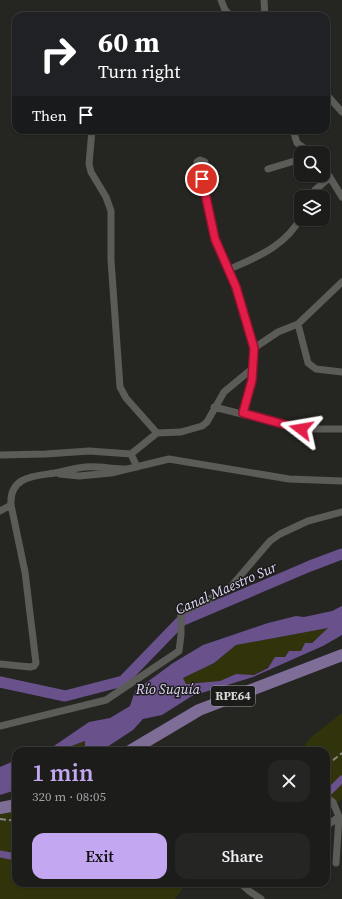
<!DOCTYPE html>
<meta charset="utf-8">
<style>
:root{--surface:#1c1c1a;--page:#252523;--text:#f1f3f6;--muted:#a0a1a2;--line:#3a3a39;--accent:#c4a7f1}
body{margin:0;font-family:"Source Serif 4",serif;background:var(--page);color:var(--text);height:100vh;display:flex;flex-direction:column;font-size:15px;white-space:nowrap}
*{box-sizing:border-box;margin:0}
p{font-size:13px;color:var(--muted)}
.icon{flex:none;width:22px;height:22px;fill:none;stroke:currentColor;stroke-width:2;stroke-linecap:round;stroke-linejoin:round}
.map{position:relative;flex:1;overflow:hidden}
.panel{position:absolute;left:12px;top:747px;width:318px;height:140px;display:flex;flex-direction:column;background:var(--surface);border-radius:12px;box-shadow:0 1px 3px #0004,0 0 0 1px var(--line)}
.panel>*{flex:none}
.top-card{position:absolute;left:12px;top:12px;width:318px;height:122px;border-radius:12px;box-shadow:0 1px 3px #0004,0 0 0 1px var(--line);background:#202124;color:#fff;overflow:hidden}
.fabs{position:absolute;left:294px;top:146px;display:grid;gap:8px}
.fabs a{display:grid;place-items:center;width:36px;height:36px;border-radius:8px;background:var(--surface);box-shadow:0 1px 3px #0004,0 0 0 1px var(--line);font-size:20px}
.pin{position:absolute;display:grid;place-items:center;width:34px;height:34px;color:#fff;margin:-17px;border:2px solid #fff;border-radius:50%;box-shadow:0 1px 4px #0007}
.me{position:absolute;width:44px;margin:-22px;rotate:284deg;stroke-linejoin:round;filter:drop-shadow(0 0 3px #0008)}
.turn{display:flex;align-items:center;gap:14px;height:84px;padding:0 20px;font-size:18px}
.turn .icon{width:52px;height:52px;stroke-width:2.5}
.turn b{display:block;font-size:28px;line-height:34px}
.then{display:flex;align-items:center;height:38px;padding:0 20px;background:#0003;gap:8px;font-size:15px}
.round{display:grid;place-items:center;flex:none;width:42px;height:42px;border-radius:12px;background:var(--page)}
.summary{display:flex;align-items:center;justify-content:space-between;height:68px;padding:0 20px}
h1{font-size:24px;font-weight:600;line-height:30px;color:var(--accent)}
.action{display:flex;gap:8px;margin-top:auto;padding:8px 20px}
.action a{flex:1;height:46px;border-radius:12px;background:var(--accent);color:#111;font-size:16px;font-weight:600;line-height:46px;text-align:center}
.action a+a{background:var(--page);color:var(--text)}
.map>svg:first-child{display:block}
.green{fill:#31340b}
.water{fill:#69518c;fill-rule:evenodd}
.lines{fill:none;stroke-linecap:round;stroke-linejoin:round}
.canal{stroke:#69518c;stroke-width:7}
.river{stroke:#69518c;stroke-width:11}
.street{stroke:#5b5c58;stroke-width:7}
.primary{stroke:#7e6d96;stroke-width:12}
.rail{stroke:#868683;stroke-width:2;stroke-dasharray:6 3;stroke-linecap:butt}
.route-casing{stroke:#92132f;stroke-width:10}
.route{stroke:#e11d48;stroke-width:7}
.labels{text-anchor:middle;stroke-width:3;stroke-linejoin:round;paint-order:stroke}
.shield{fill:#1b1c19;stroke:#9fa09d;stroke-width:1}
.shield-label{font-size:12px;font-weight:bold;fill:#d8d8d6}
.water-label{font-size:14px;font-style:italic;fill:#e4d7fb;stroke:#1b1c19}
</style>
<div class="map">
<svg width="342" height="899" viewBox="0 0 342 899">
<rect width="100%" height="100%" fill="#252522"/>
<!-- green -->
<path class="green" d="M329,628l-28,23h-12l-4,6 -31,18 -18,-1 -16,7 -34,3 -3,-6 31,-15 22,-18z
M342,713v86l-16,14v-62h-25l9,-13z
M86,741l-1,7c-7,4 -12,3 -20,0z
M16,810v73h170l-11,16h-175v-85z"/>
<!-- water -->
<path class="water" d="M342,606v29l-19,11 -70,31 -61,19 -30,19 -19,4 -10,11 -32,21h-21l5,-3v-7l-19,7 7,3h-43l21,-3 38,-26 21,-4 20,-12 5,-15 38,-28 30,-18 65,-22 28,-7 8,1 28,-6zM328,628l-16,15h-7l-4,8h-12l-4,6h-10l-7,11 -14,7 -18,-1 -16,7 -34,3 -3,-6 31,-15 22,-18z
M16,760v30l-16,5v-28z"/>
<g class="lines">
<!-- canal -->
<path class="canal" d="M330,791l12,-12
M0,854l16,3"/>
<!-- river -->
<path class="river" d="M0,682l65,14 58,-15 58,-60 129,-55 32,-12"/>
<!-- street -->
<path class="street" d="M221,0l4,10 6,6
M264,0l1,16
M326,94l16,18
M92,130l-3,34 2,8 15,25 5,14v49l9,127 6,11 31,35 24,-1 21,-6 5,-4 17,-30 29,-24
M293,130l4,13 14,10
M323,166l19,31
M268,169l33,-10
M202,185l-5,-20v-3l3,-2 5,2v7l-3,16 13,54 22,48 17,61 -2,32 -9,33
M310,197l5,-7 15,-13
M230,269c27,-12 56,-23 71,-52
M298,324l10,39 8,6 26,3
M254,348l24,-16 20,-8 44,-42
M214,407l87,22h41
M131,454l26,-21
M0,455l46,-1 43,-3 42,3 6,13
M60,474l19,2 32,-3 58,-14 120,20 53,2
M0,511l11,-6
M0,664l30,3 4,-1 2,-3 -11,-91 -14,-67c-2,-29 24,-29 44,-32 10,-2 20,-5 31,-6 13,-1 27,2 40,2
M0,726l106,-26 73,-49 2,-16v-22l47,-23 42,-49 10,-7 28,-13 34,-9
M326,797l7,5 6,15 -13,9
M336,863l3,-46
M240,883l9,8 12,8"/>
<!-- primary -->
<path class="primary" d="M130,751l69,-41 143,-55
M0,808l16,-3"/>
<!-- rail -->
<path class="rail" d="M326,766l16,-13
M0,819l16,2"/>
</g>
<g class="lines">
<!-- route casing -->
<g class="route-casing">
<path id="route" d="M202,179l13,60 21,48 18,61 -2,32 -9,33 58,16"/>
</g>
<!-- route -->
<use href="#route" class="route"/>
</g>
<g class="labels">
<!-- shield labels -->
<rect class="shield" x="211" y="686" width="44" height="20" rx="3"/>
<g class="shield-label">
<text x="233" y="700">RPE64</text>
</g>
<!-- water labels -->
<g class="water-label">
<text transform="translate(226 588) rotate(-24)" y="5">Canal Maestro Sur</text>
<text x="168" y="694">Río Suquía</text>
</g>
</g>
</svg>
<div class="fabs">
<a><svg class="icon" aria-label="search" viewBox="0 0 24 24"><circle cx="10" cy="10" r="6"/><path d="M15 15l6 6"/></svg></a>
<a><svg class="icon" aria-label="layers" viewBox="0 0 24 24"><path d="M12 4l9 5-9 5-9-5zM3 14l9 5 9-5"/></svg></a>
</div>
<div class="pin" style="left:202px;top:179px;background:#d93025"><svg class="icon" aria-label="arrive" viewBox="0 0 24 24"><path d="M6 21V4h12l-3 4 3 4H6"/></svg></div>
<svg class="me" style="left:301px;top:429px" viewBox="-20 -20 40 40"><path d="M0-17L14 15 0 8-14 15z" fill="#e11d48" stroke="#fff" stroke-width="4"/></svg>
<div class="top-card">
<div class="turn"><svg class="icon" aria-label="right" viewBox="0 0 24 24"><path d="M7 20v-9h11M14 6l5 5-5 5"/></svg><div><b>60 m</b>Turn right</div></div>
<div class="then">Then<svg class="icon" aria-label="arrive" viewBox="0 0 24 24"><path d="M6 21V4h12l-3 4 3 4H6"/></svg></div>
</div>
<section class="panel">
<div class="summary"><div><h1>1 min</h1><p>320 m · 08:05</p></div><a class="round"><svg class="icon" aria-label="close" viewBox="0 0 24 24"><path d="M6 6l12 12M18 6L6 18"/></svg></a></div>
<div class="action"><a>Exit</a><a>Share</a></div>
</section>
</div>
